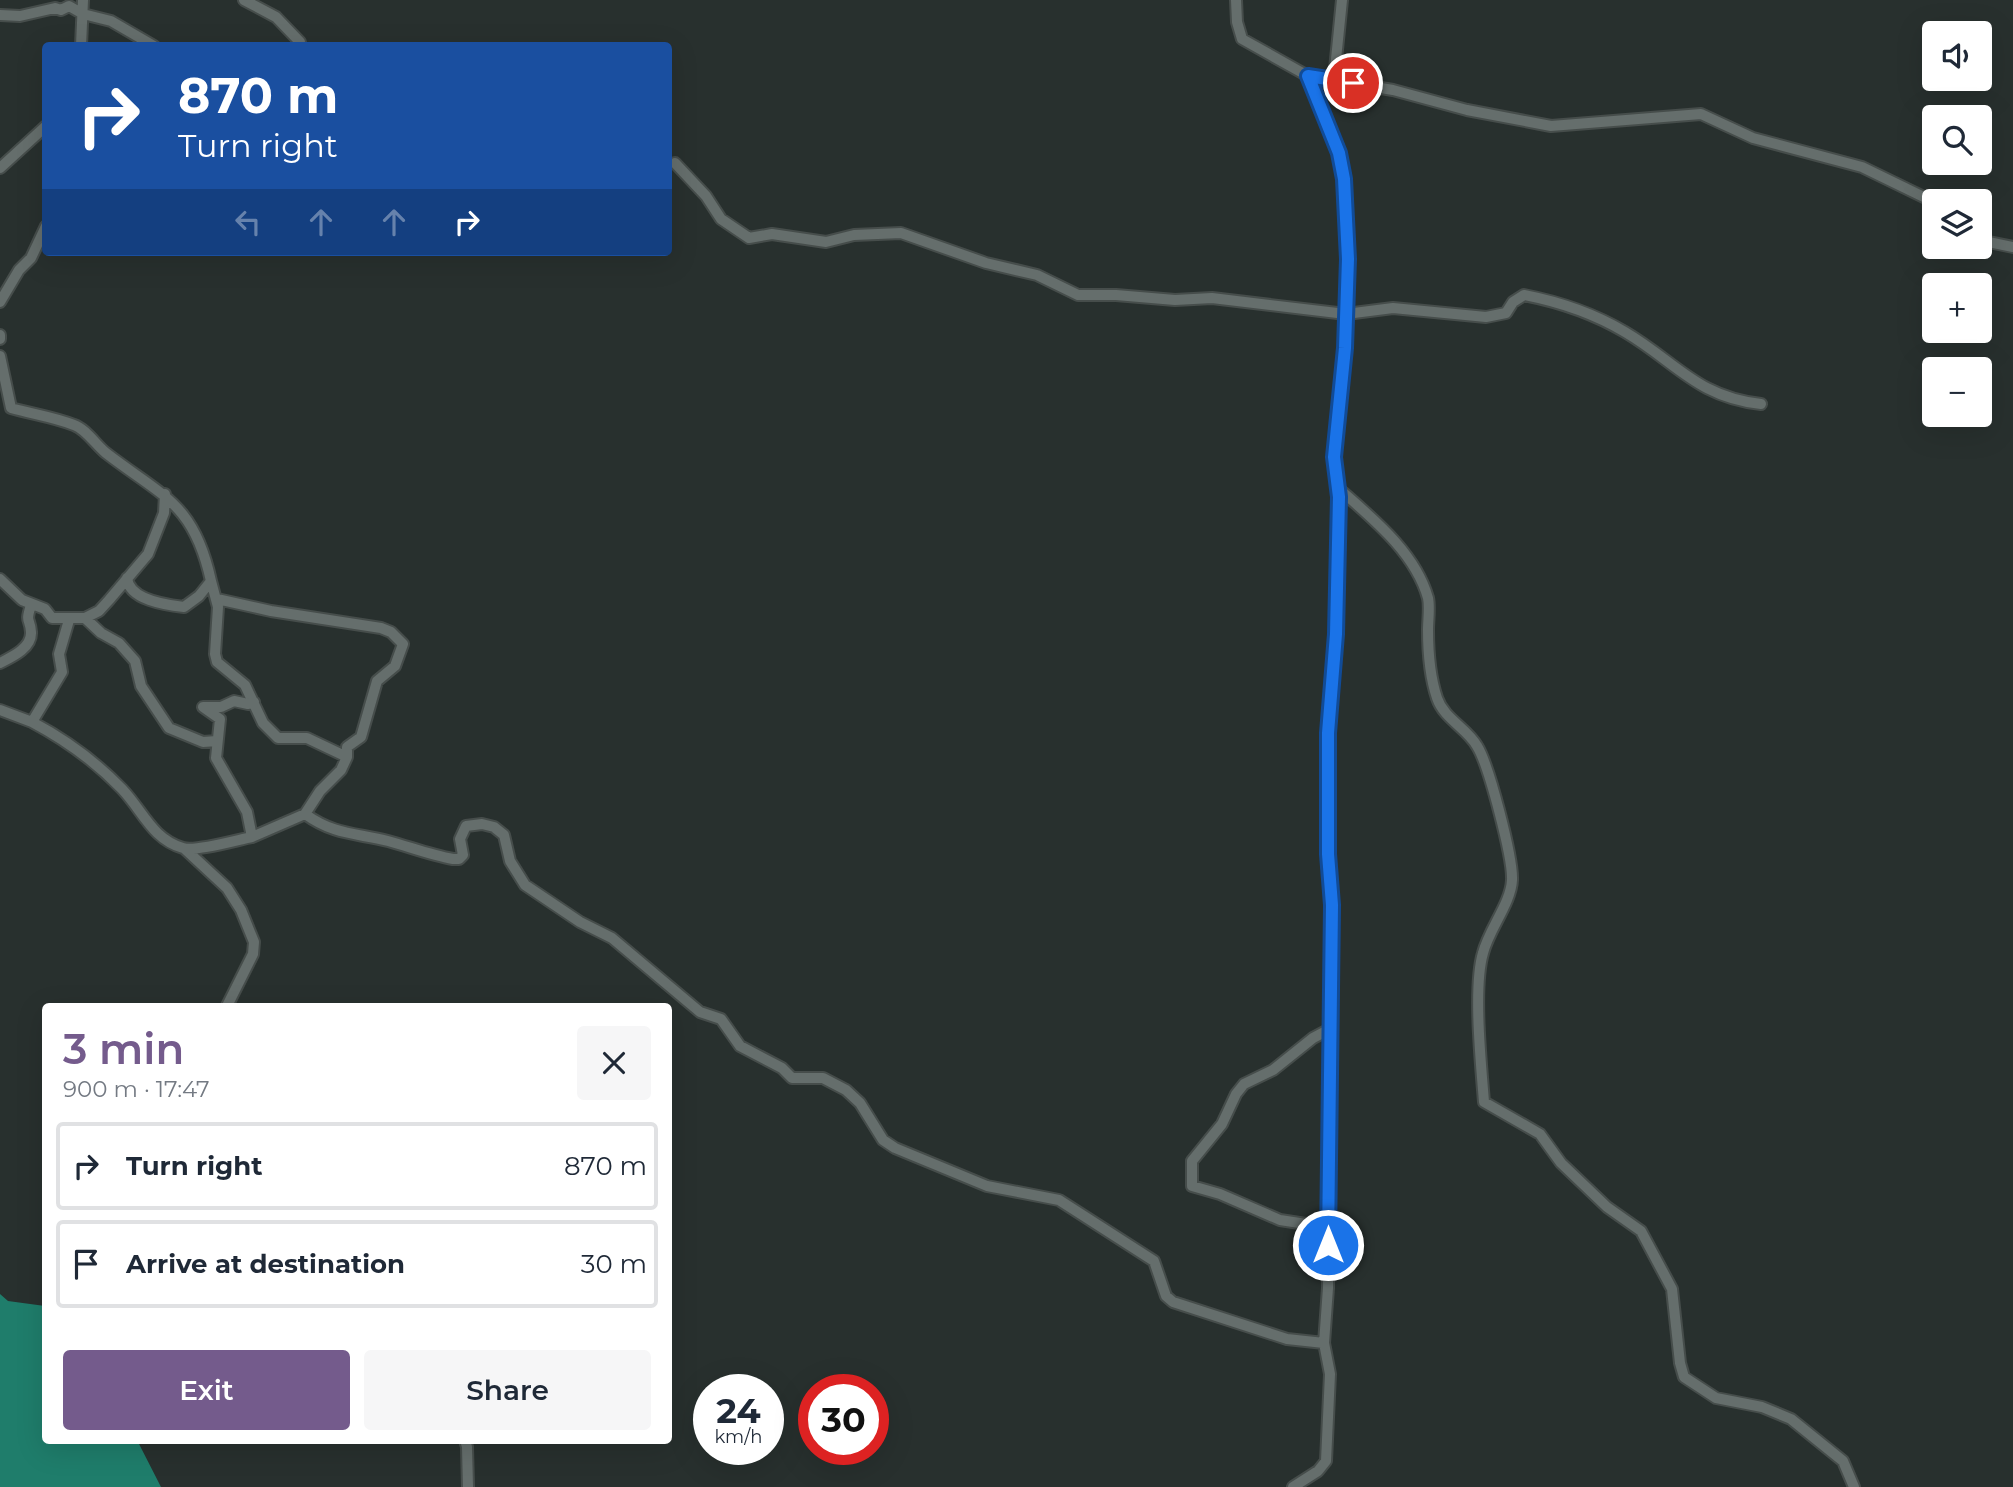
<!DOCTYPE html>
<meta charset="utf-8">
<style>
:root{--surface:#fff;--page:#f6f6f7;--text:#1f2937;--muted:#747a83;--line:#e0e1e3;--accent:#745b8c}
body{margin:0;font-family:Montserrat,sans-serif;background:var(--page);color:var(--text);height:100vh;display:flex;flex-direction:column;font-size:26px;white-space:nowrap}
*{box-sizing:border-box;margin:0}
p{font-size:23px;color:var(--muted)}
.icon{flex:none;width:38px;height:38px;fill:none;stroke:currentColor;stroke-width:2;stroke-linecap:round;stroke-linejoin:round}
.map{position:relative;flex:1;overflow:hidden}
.panel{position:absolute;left:42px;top:1003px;width:630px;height:441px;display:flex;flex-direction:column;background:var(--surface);border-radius:7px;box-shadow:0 7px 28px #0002}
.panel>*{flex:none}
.guide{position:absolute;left:42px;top:42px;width:630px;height:214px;border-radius:7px;box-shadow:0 7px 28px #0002;background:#1a4fa0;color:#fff;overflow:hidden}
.controls{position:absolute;left:1922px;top:21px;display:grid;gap:14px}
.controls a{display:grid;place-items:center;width:70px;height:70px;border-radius:7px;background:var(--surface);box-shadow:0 7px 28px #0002;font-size:35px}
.speed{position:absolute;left:693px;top:1374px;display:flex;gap:14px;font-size:35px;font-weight:700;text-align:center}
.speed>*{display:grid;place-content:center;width:91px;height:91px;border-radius:50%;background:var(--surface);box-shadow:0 7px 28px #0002;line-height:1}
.speed small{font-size:18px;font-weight:400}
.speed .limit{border:10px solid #d22;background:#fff;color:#111}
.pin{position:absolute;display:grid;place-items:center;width:60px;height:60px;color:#fff;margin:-30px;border:4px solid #fff;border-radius:50%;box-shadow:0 2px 7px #0007}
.me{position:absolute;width:77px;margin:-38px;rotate:0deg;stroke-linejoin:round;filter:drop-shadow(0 0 5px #0008)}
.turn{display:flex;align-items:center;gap:24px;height:147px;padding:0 21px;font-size:32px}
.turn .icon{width:91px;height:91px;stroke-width:2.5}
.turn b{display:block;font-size:49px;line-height:60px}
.lanes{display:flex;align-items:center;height:66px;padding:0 21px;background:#0003;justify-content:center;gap:35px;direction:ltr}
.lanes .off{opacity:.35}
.round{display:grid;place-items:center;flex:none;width:74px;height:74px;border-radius:7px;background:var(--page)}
.overview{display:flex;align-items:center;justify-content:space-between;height:119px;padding:0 21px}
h1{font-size:42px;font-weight:600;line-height:52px;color:var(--accent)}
.action{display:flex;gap:14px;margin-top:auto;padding:14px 21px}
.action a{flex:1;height:80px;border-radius:7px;background:var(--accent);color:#fff;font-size:28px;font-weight:600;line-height:80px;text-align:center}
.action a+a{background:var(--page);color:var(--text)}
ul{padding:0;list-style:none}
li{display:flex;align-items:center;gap:21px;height:88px;margin:0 14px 10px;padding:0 7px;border:4px solid var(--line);border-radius:7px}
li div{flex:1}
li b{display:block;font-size:26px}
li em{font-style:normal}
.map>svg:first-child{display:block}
.water{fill:#1f7d6b}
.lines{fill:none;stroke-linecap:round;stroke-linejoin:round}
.minor-casing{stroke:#464d4b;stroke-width:14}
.minor{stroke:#656e6c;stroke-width:10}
.route-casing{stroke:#114b97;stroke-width:18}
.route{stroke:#1a73e8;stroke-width:12}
</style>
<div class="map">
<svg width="2013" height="1487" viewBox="0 0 2013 1487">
<rect width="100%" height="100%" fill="#28302e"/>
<!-- water -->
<path class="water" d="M0,1294l8,7 37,5 1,134h91l24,47h-161z"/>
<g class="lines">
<!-- minor casing -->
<g class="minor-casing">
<path id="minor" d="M244,0l32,17 24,25v4
M1236,0l1,22 5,17 66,37
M0,15l20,1 35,-8 6,2 8,-4 14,8 28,7 43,25
M81,46l2,-46
M1334,79l8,-79
M675,163l31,33 15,23 28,19 23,-4 54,8 28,-7 47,-2 85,30 51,12 41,20h38l59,5 37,-2 134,16 47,-6 93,9 20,-4 7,-11 11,-7c36,7 69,18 101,37 51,30 72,65 136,72
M0,168l46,-42
M1979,240l34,7
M0,302l19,-32 12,-12 15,-32
M0,335v4
M0,356l11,52c21,6 43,9 63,17 12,4 22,20 32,28 57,44 88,50 105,128l-12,15 -15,11c-18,-2 -55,-7 -57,-29
M1338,488c34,30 77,64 90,110 2,9 0,22 0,32 0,22 2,47 9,68 7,21 30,30 40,48 12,19 36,112 35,134 -1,23 -23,49 -29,73 -10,34 -2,111 1,149l56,32 21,29 46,44 34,24 31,58 8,74 4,14 32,21 46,9 29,12 52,42 11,26
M0,579l22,21 23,9 7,9h33l14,-7 10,-11 39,-46 16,-41 1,-19
M211,581l7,26 -3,47 2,8 28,23 18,38 15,15h29l40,19
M217,599l54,12 110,17 10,4 12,12 -8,22 -18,15 -16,56 -14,10v10l-6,13 -21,21 -15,23 -53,23
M85,618l16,15 18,10 16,18 6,25 28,42 34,14 14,-1
M0,663c12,-6 32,-15 31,-31 -1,-15 -6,-8 0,-27
M0,710l32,12 30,-50 -3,-18 10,-34
M32,722c34,18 63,39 90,67 21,22 30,50 61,59 12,4 54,-8 69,-11l-5,-25 -31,-54 4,-39 -17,-12h18l13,-6 14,3 6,-2
M305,814c29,21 51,19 83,27 22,6 43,14 65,18h6l4,-4 -3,-16 6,-13 16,-2 12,3 10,8 6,26 15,24 55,37 32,16 88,74 21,7 19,27 42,22 10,10h31l23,12 14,13 23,37 12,8 92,38 72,14 95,61 12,35 7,6 114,37 37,4
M185,849l42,39 14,22 13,32 -1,12 -26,52
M1328,1224h-22l-26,-4 -60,-26 -28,-8v-25l30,-37 14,-30 8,-10 29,-14 40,-32 17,-9
M465,1440l2,7 1,40
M1293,1487l25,-16 8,-10 4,-87 -6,-31 4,-55 4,-383 -4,-51v-121l8,-100 3,-136 -5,-40 11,-109 3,-89 -4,-80 -5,-26 -31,-77 85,14 74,20 84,16 150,-12 52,24 109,29 72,35"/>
</g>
<!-- minor -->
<use href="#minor" class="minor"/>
</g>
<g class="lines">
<!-- route casing -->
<g class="route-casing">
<path id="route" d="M1328,1245l4,-340 -4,-51v-121l8,-99 3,-137 -5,-40 11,-109 3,-89 -4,-80 -5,-26 -31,-77 45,7"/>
</g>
<!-- route -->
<use href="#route" class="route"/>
</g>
</svg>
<div class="controls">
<a><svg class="icon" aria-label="sound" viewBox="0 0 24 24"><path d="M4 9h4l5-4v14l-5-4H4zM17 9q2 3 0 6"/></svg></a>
<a><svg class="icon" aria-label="search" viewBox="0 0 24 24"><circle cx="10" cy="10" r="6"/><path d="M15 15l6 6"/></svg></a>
<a><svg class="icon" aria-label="layers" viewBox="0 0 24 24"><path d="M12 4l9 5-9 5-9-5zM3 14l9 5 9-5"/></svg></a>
<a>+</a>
<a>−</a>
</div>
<div class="speed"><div>24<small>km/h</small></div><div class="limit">30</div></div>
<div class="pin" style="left:1353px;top:83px;background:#d93025"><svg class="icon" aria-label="arrive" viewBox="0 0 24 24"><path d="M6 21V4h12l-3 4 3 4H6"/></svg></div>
<svg class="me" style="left:1328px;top:1245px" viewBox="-20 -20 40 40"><circle r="17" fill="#1a73e8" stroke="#fff" stroke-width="3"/><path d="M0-11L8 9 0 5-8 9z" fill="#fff"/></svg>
<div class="guide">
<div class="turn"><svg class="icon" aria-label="right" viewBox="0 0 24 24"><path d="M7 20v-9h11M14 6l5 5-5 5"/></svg><div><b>870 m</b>Turn right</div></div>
<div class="lanes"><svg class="icon off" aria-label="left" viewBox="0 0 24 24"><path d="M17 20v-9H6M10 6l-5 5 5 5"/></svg><svg class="icon off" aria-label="ahead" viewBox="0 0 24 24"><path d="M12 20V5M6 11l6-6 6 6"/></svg><svg class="icon off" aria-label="ahead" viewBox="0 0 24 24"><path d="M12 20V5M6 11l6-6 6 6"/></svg><svg class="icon" aria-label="right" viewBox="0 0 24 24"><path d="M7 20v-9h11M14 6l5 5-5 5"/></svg></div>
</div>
<section class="panel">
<div class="overview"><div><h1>3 min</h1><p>900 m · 17:47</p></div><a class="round"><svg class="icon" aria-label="close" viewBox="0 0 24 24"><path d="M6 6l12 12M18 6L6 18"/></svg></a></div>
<ul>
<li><svg class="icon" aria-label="right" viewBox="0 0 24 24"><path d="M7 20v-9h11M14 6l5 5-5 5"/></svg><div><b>Turn right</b></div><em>870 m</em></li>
<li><svg class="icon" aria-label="arrive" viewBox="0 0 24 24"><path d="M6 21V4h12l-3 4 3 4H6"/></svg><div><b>Arrive at destination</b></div><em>30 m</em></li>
</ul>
<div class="action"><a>Exit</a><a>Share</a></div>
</section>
</div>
